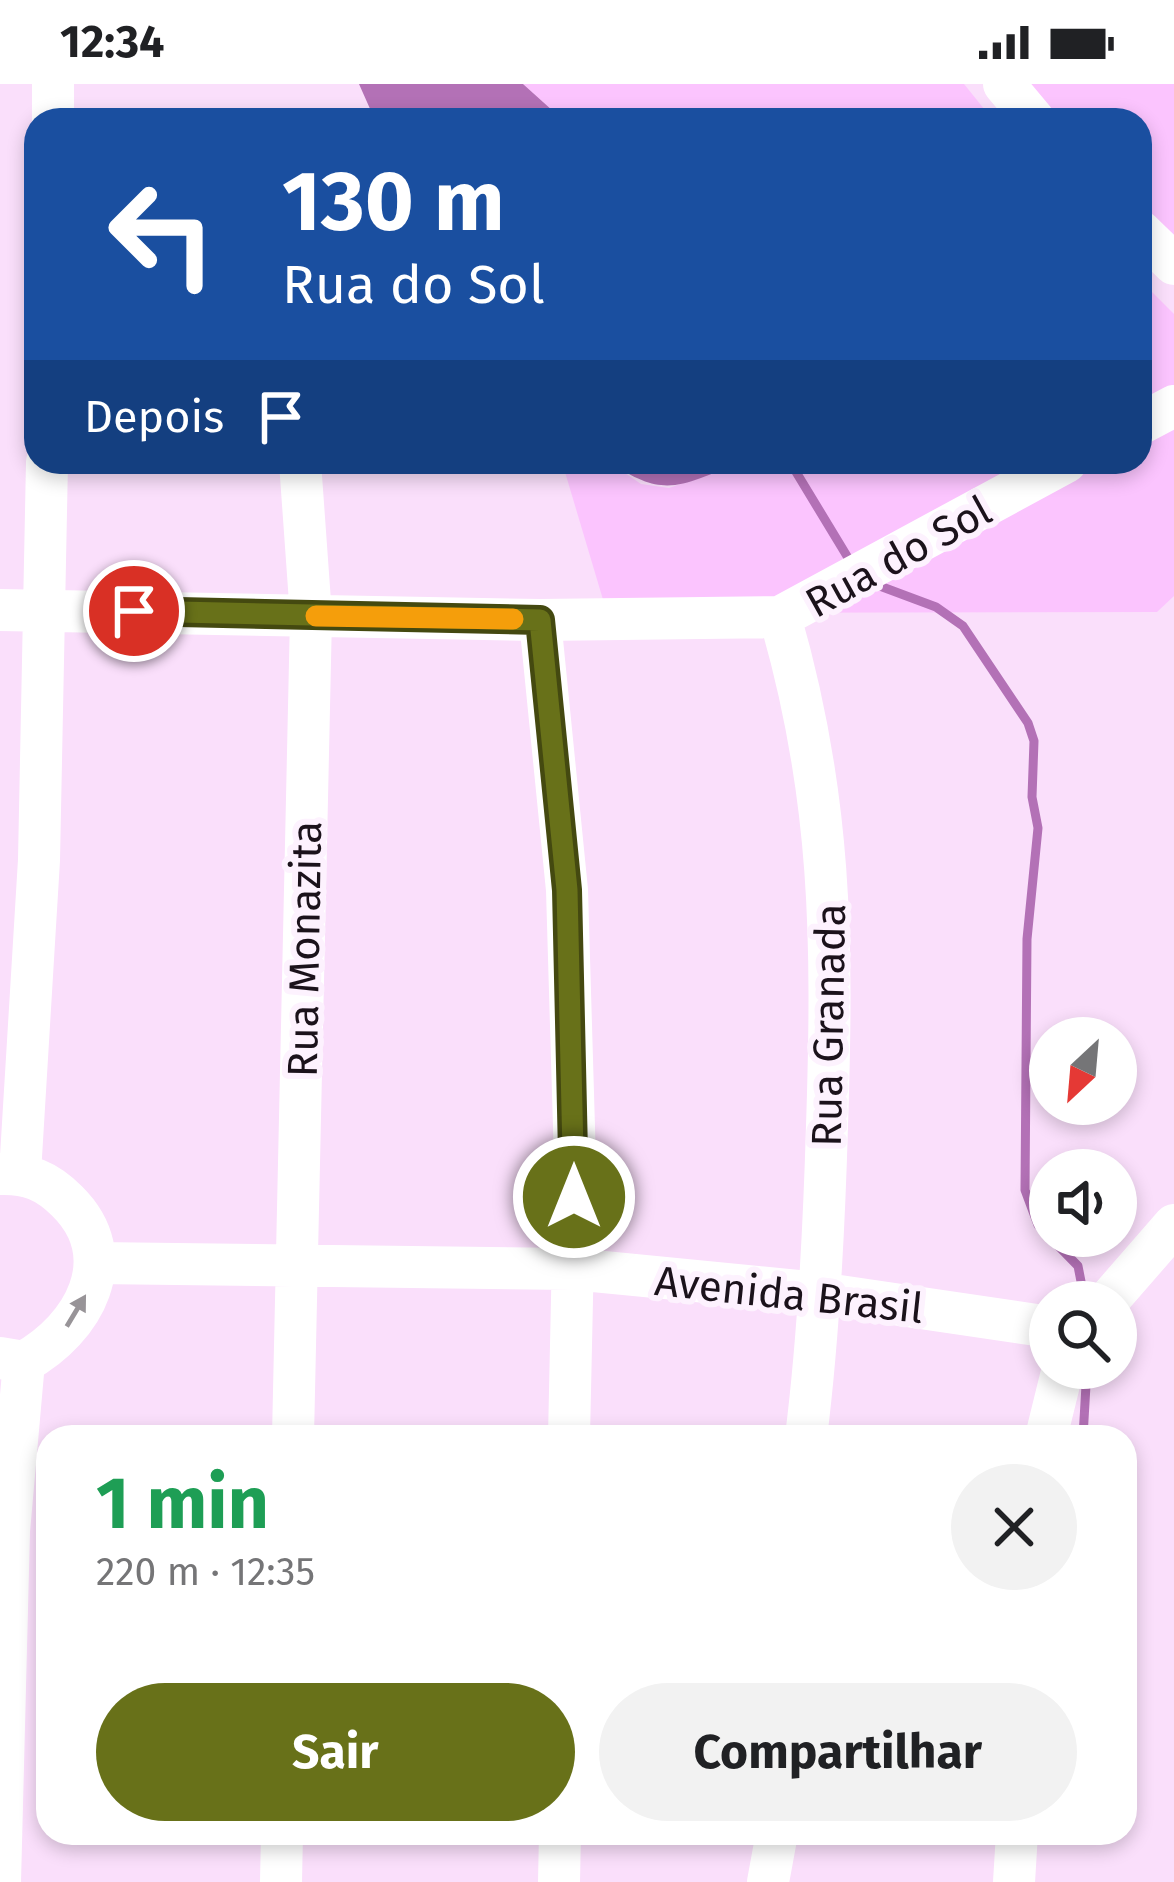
<!DOCTYPE html>
<html lang="pt">
<meta charset="utf-8">
<style>
:root{--surface:#fff;--page:#f2f2f2;--text:#202124;--muted:#757577;--accent:#687119}
body{margin:0;font-family:"Fira Sans",sans-serif;background:var(--page);color:var(--text);height:100vh;display:flex;flex-direction:column;font-size:45px;white-space:nowrap}
*{box-sizing:border-box;margin:0}
p{font-size:39px;color:var(--muted)}
.icon{flex:none;width:66px;height:66px;fill:none;stroke:currentColor;stroke-width:2;stroke-linecap:round;stroke-linejoin:round}
.map{position:relative;flex:1;overflow:hidden}
.panel{position:absolute;left:36px;top:1341px;width:1101px;height:420px;display:flex;flex-direction:column;background:var(--surface);border-radius:36px;box-shadow:0 6px 18px #0003}
.panel>*{flex:none}
.top-card{position:absolute;left:24px;top:24px;width:1128px;height:366px;border-radius:36px;box-shadow:0 6px 18px #0003;background:#1a4fa0;color:#fff;overflow:hidden}
.needle{width:78px;rotate:206deg}
.tools{position:absolute;left:1029px;top:933px;display:grid;gap:24px}
.tools a{display:grid;place-items:center;width:108px;height:108px;border-radius:50%;background:var(--surface);box-shadow:0 6px 18px #0003;font-size:60px}
.pin{position:absolute;display:grid;place-items:center;width:102px;height:102px;color:#fff;margin:-51px;border:6px solid #fff;border-radius:50%;box-shadow:0 3px 12px #0007}
.me{position:absolute;width:132px;margin:-66px;rotate:0deg;stroke-linejoin:round;filter:drop-shadow(0 0 9px #0008)}
.turn{display:flex;align-items:center;gap:42px;height:252px;padding:0 60px;font-size:54px}
.turn .icon{width:156px;height:156px;stroke-width:2.5}
.turn b{display:block;font-size:84px;line-height:102px}
.then{display:flex;align-items:center;height:114px;padding:0 60px;background:#0003;gap:24px;font-size:45px}
.round{display:grid;place-items:center;flex:none;width:126px;height:126px;border-radius:63px;background:var(--page)}
.head{display:flex;align-items:center;justify-content:space-between;height:204px;padding:0 60px}
h1{font-size:72px;font-weight:700;line-height:90px;color:#1e9e55}
.button{display:flex;gap:24px;margin-top:auto;padding:24px 60px}
.button a{flex:1;height:138px;border-radius:72px;background:var(--accent);color:#fff;font-size:48px;font-weight:700;line-height:138px;text-align:center}
.button a+a{background:var(--page);color:var(--text)}
.status{display:flex;justify-content:space-between;align-items:center;height:84px;padding:0 60px;background:var(--surface);direction:ltr}
.status svg{height:33px;fill:currentColor}
.map>svg:first-child{display:block}
.green{fill:#fbc4fe}
.water{fill:#b371b6}
.lines{fill:none;stroke-linecap:round;stroke-linejoin:round}
.stream{stroke:#b371b6;stroke-width:9}
.minor{stroke:#fff;stroke-width:42}
.oneway{fill:#989498}
.route-casing{stroke:#444910;stroke-width:30}
.route{stroke:#687119;stroke-width:21}
.slow{stroke:#f59e0b;stroke-width:21}
.labels{text-anchor:middle;stroke-width:12;stroke-linejoin:round;paint-order:stroke}
.street-label{font-size:42px;fill:#1b121b;stroke:#fdf2fe}
</style>
<div class="status"><b>12:34</b><svg viewBox="0 0 49 12"><path d="M0 12V9h3v3zM5 12V6h3v6zM10 12V3h3v9zM15 12V0h3v12zM26 1h20v11H26zM47 4h2v5h-2z"/></svg></div>
<div class="map">
<svg width="1174" height="1798" viewBox="0 0 1174 1798">
<rect width="100%" height="100%" fill="#fadffb"/>
<!-- green -->
<path class="green" d="M523,0h441l29,36h-430z
M1025,0h149v156l-34,-32v-88h-85z
M1140,196l34,34v282l-17,16 -550,1 -45,-151h47l32,22 28,4 74,-26h397z"/>
<!-- water -->
<path class="water" d="M359,0h164l40,36h-188z
M610,378h133c-60,21 -76,40 -133,0z"/>
<g class="lines">
<!-- stream -->
<path class="stream" d="M790,378l63,104
M869,498l67,25 27,19 65,97 6,18 -2,56 6,31 -11,111 -2,251 13,35 40,41 7,36
M1083,1353l4,-69"/>
<!-- minor -->
<path class="minor" d="M1004,0l30,36
M53,36v-36
M1140,147l34,33
M1140,340l34,-18
M0,526l540,10 240,-3 286,-155
M780,533c52,179 53,325 47,509 -3,104 -8,208 -21,311
M540,536l27,270 8,271 -6,276
M20,1089l19,-313 8,-398
M0,1090c28,-1 47,7 67,27 57,56 17,128 -43,161l-24,-4
M96,1179l477,6 246,24 231,34
M1107,1218l67,-77
M293,1353l18,-821 -11,-154
M1046,1353l17,-69
M0,1798l9,-351 15,-169
M281,1798l1,-49
M559,1798l1,-49
M768,1798l9,-49
M1014,1798l3,-49"/>
</g>
<!-- one-way arrows -->
<defs><path id="oneway-solid" d="M-6-.8H1V-3.2L6.5 0L1 3.2V.8H-6Z" transform="scale(3)"/></defs>
<use class="oneway" href="#oneway-solid" transform="translate(76 1227) rotate(-59)"/>
<g class="lines">
<!-- route casing -->
<g class="route-casing">
<path id="route" d="M134,527l406,9 27,270 7,307"/>
</g>
<!-- route -->
<use href="#route" class="route"/>
<!-- slow -->
<path class="slow" d="M316,532l197,3"/>
</g>
<g class="labels">
<!-- street labels -->
<g class="street-label">
<text transform="translate(898 472) rotate(-29)" y="15">Rua do Sol</text>
<text transform="translate(304 865) rotate(-89)" y="15">Rua Monazita</text>
<text transform="translate(828 941) rotate(-89)" y="15">Rua Granada</text>
<text transform="translate(789 1210) rotate(6)" y="15">Avenida Brasil</text>
</g>
</g>
</svg>
<div class="tools">
<a><svg class="needle" viewBox="-14 -14 28 28"><path d="M0-13l5 13h-10z" fill="#e53935"/><path d="M0 13l5-13h-10z" fill="#757577"/></svg></a>
<a><svg class="icon" aria-label="sound" viewBox="0 0 24 24"><path d="M4 9h4l5-4v14l-5-4H4zM17 9q2 3 0 6"/></svg></a>
<a><svg class="icon" aria-label="search" viewBox="0 0 24 24"><circle cx="10" cy="10" r="6"/><path d="M15 15l6 6"/></svg></a>
</div>
<div class="pin" style="left:134px;top:527px;background:#d93025"><svg class="icon" aria-label="arrive" viewBox="0 0 24 24"><path d="M6 21V4h12l-3 4 3 4H6"/></svg></div>
<svg class="me" style="left:574px;top:1113px" viewBox="-20 -20 40 40"><circle r="17" fill="#687119" stroke="#fff" stroke-width="3"/><path d="M0-11L8 9 0 5-8 9z" fill="#fff"/></svg>
<div class="top-card">
<div class="turn"><svg class="icon" aria-label="left" viewBox="0 0 24 24"><path d="M17 20v-9H6M10 6l-5 5 5 5"/></svg><div><b>130 m</b>Rua do Sol</div></div>
<div class="then">Depois<svg class="icon" aria-label="arrive" viewBox="0 0 24 24"><path d="M6 21V4h12l-3 4 3 4H6"/></svg></div>
</div>
<section class="panel">
<div class="head"><div><h1>1 min</h1><p>220 m · 12:35</p></div><a class="round"><svg class="icon" aria-label="close" viewBox="0 0 24 24"><path d="M6 6l12 12M18 6L6 18"/></svg></a></div>
<div class="button"><a>Sair</a><a>Compartilhar</a></div>
</section>
</div>
